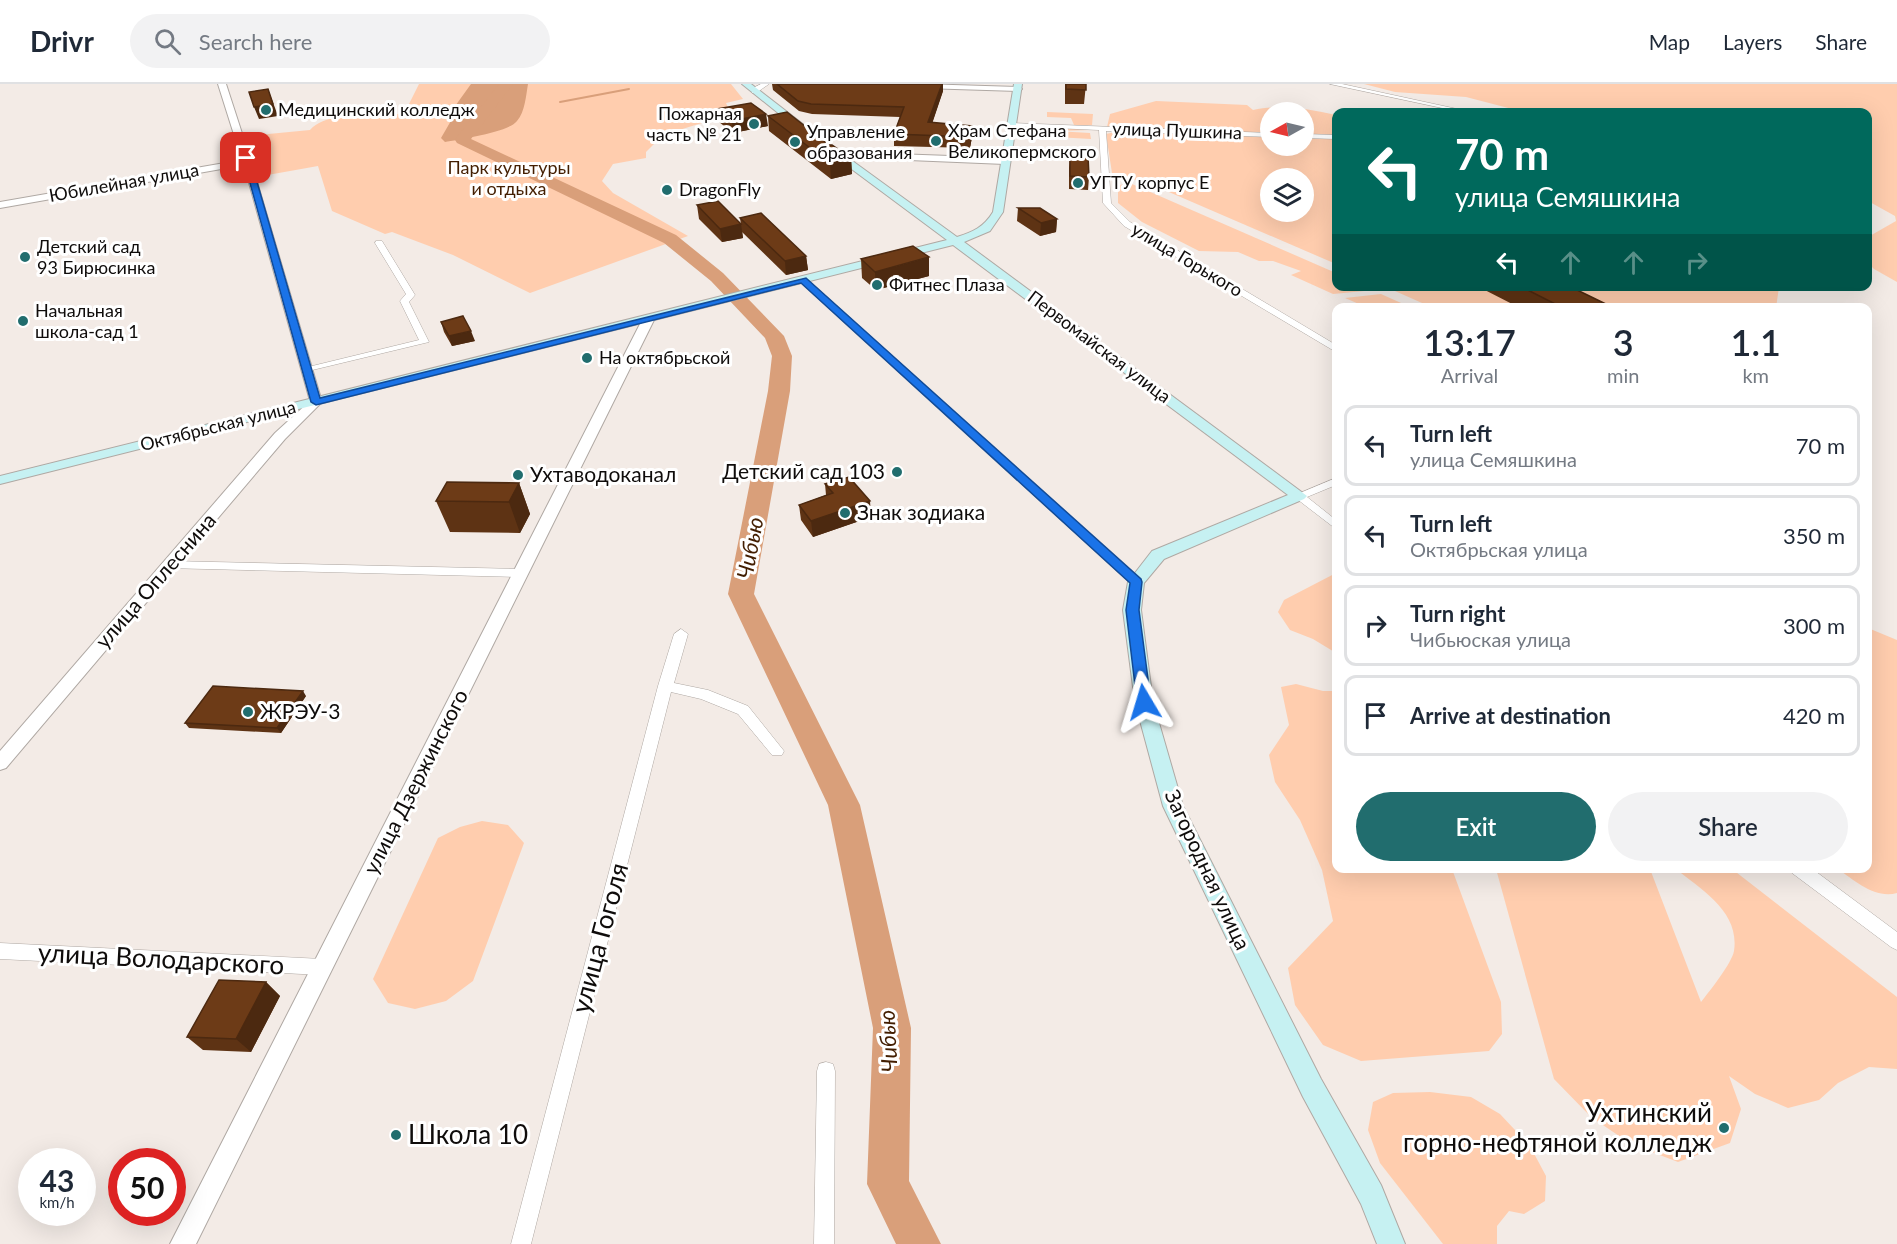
<!DOCTYPE html>
<meta charset="utf-8">
<style>
:root{--surface:#fff;--page:#f2f2f3;--text:#1f2937;--muted:#747a83;--line:#e0e1e3;--accent:#216d6e}
body{margin:0;font-family:Lato,sans-serif;background:var(--page);color:var(--text);height:100vh;display:flex;flex-direction:column;font-size:22px;white-space:nowrap}
*{box-sizing:border-box;margin:0}
p{font-size:20px;color:var(--muted)}
.icon{flex:none;width:33px;height:33px;fill:none;stroke:currentColor;stroke-width:2;stroke-linecap:round;stroke-linejoin:round}
.map{position:relative;flex:1;overflow:hidden}
.panel{position:absolute;left:1332px;top:219px;width:540px;height:570px;display:flex;flex-direction:column;background:var(--surface);border-radius:12px;box-shadow:0 6px 24px #0002}
.panel>*{flex:none}
.top-card{position:absolute;left:1332px;top:24px;width:540px;height:183px;border-radius:12px;box-shadow:0 6px 24px #0002;background:#00695c;color:#fff;overflow:hidden}
.needle{width:39px;rotate:262deg}
.controls{position:absolute;left:1260px;top:18px;display:grid;gap:12px}
.controls a{display:grid;place-items:center;width:54px;height:54px;border-radius:50%;background:var(--surface);box-shadow:0 6px 24px #0002;font-size:30px}
.speed{position:absolute;left:18px;top:1064px;display:flex;gap:12px;font-size:30px;font-weight:700;text-align:center}
.speed>*{display:grid;place-content:center;width:78px;height:78px;border-radius:50%;background:var(--surface);box-shadow:0 6px 24px #0002;line-height:1}
.speed small{font-size:15px;font-weight:400}
.speed .limit{border:9px solid #d22;background:#fff;color:#111}
.pin{position:absolute;display:grid;place-items:center;width:51px;height:51px;color:#fff;margin:-26px;border-radius:12px;box-shadow:0 3px 9px #0006}
.me{position:absolute;width:66px;margin:-33px;rotate:353deg;stroke-linejoin:round;filter:drop-shadow(0 0 4px #0008)}
.turn{display:flex;align-items:center;gap:21px;height:126px;padding:0 24px;font-size:27px}
.turn .icon{width:78px;height:78px;stroke-width:2.5}
.turn b{display:block;font-size:42px;line-height:51px}
.lanes{display:flex;align-items:center;height:57px;padding:0 24px;background:#0003;justify-content:center;gap:30px;direction:ltr}
.lanes .off{opacity:.35}
.eta{display:flex;justify-content:space-evenly;align-items:center;height:102px;text-align:center}
.eta b{font-size:36px;font-weight:600;line-height:42px}
.action{display:flex;gap:12px;margin-top:auto;padding:12px 24px}
.action a{flex:1;height:69px;border-radius:36px;background:var(--accent);color:#fff;font-size:24px;font-weight:600;line-height:69px;text-align:center}
.action a+a{background:var(--page);color:var(--text)}
ul{padding:0;list-style:none}
li{display:flex;align-items:center;gap:18px;height:81px;margin:0 12px 9px;padding:0 12px;border:3px solid var(--line);border-radius:12px}
li div{flex:1}
li b{display:block;font-size:22px}
li em{font-style:normal}
header{display:flex;align-items:center;gap:36px;box-sizing:border-box;height:84px;padding:0 30px;background:var(--surface);border-bottom:2px solid var(--line)}
header strong{font-size:28px}
nav{display:flex;gap:33px;margin-inline-start:auto;font-size:21px}
.search{width:420px;height:54px;background:var(--page);display:flex;align-items:center;gap:15px;box-sizing:border-box;padding:0 21px;border-radius:33px;color:var(--muted);font-size:22px}
.map>svg:first-child{display:block}
.green{fill:#ffcdae;fill-rule:evenodd}
.water{fill:#d99f7a}
.lines{fill:none;stroke-linecap:round;stroke-linejoin:round}
.stream{stroke:#d99f7a;stroke-width:2}
.river{fill:#d99f7a;fill-rule:evenodd}
.minor-casing{stroke:#afa8a3;stroke-width:1}
.tertiary-casing{stroke:#afa8a3;stroke-width:2}
.secondary-casing{stroke:#afa8a3;stroke-width:2}
.minor{fill:#fff;fill-rule:evenodd}
.tertiary{fill:#fff;fill-rule:evenodd}
.secondary{fill:#c6f1f2;fill-rule:evenodd}
.wall{fill:#5e3314}
.shaded-wall{fill:#4c2910}
.building{fill:#6d3b17;stroke:#4c2910;stroke-width:1.5}
.route{fill:#1a73e8;stroke:#114b97;stroke-width:1.5}
.poi-dot{fill:#216d6e;stroke:#fff;stroke-width:2}
.labels{text-anchor:middle;stroke-width:6;stroke-linejoin:round;paint-order:stroke}
.far-poi-label{font-size:18px;fill:#0f0c0b;stroke:#fff;text-anchor:start}
.far-street-label{font-size:18px;fill:#0f0c0b;stroke:#fff}
.far-park-label{font-size:18px;fill:#431e01;stroke:#fff}
.poi-label{font-size:21px;fill:#0f0c0b;stroke:#fff;text-anchor:start}
.street-label{font-size:21px;fill:#0f0c0b;stroke:#fff}
.water-label{font-size:22px;font-style:italic;fill:#431e01;stroke:#fff}
.near-street-label{font-size:26px;fill:#0f0c0b;stroke:#fff}
.near-poi-label{font-size:26px;fill:#0f0c0b;stroke:#fff;text-anchor:end}
</style>
<header>
<strong>Drivr</strong>
<div class="search"><svg class="icon" aria-label="search" viewBox="0 0 24 24"><circle cx="10" cy="10" r="6"/><path d="M15 15l6 6"/></svg>Search here</div>
<nav><a>Map</a><a>Layers</a><a>Share</a></nav>
</header>
<div class="map">
<svg width="1897" height="1160" viewBox="0 0 1897 1160">
<rect width="100%" height="100%" fill="#f3ebe6"/>
<!-- green -->
<path class="green" d="M419,0h312l12,15 -17,4 5,11 -68,21 -17,17v6l-33,6 -11,17 11,12 75,43 -158,57 -77,-38 -61,-23 -7,2 -53,-23 -14,-45 -56,10 -9,-34 6,-2 -1,-5 52,-5c18,-20 68,-15 94,-16z
M1364,0h533v198l-23,-13 -6,-6v-26l28,-16 -1,-5 -27,-15v-89h-352v-2l-50,-13 -71,-5z
M1156,17l91,4 6,5c29,-6 55,-1 83,5v21l-32,-2v-22h-34v21l-163,-6 3,-13z
M1047,28l46,2 -1,11h-18l-3,-7 -24,-1z
M1022,43l2,-1 68,4 -37,1 35,2 1,6 -53,-3 -1,2 -12,-1 1,-6h25l-27,-1z
M1120,47l150,6v9h34v-8l32,1v125l-181,-78 -43,-13 -6,-39zM1270,94h34v34h-34z
M1023,64l66,2v6l-67,-2z
M1132,100l204,89v13l31,1 8,3 -42,4 -42,-19 10,-4 -28,-10h-14l-21,-9 -39,-1 -57,-29 -24,-19v-18z
M1386,203h393l-3,21 -345,-1z
M1381,210l29,13h-44l-21,-9z
M1336,489v80l-23,-14 -23,-9 -12,-18 6,-12z
M1868,544l29,12v253c-22,6 -42,-12 -59,-24l30,-1z
M1296,600l27,7h13v177l116,1 49,133 1,32 -13,17 -128,10 -38,-16 -28,-40 -7,-37 45,-47 -11,-51 -22,-50 -25,-38 -6,-27 20,-30 -8,-38z
M482,737l26,4 16,18 -51,138 -27,20 -31,8 -27,-6 -15,-24 65,-141 22,-11z
M1496,785h154l51,133c8,-10 31,-39 33,-51 6,-39 -32,-61 -58,-82h56l165,128v72l-28,-2 -31,16 -19,17 -31,8 -33,-14 -26,-18 12,33 -11,34 -52,19 -47,-18 -40,-27 -37,-38z
M1430,1008l41,5 29,17 30,32 16,30 -1,25 -21,13 -15,-3 -12,15v18h-54l-63,-81 -12,-33 5,-28 20,-9z"/>
<!-- water -->
<path class="water" d="M471,0h57c-2,11 -3,28 -11,37 -8,11 -57,18 -72,21l-4,-4 11,-19 1,-10z"/>
<g class="lines">
<!-- stream -->
<path class="stream" d="M560,18l69,-13"/>
<!-- river -->
<path class="river" d="M499,0h14l-42,55 205,96 47,38 61,63 8,20 -2,35 -36,203 106,211 51,223 -2,153 32,63h-45l-29,-60 6,-156 -45,-223 -100,-211 40,-203 4,-35 -7,-18 -54,-57 -47,-38 -207,-100 -2,-3 2,-3z"/>
<!-- minor casing -->
<g class="minor-casing">
<path id="minor" d="M761,0h8l-13,9h-4l3,-6z
M1330,0h12l129,28h-10z
M1012,39l258,10v4l-164,-6 5,72 19,19 206,123v7l-212,-126 -21,-23 -4,-73 -89,-4z
M1304,50l32,1v4l-32,-1z
M376,157h6l33,54 -6,7 20,40 -125,30v-4l115,-28 -19,-39 6,-7 -31,-51z
M800,194h6l334,301 2,3 -2,3h-8l-332,-303z
M1336,394v7l-29,12 29,23v9l-43,-33z
M170,477l350,8 6,4 -6,4 -354,-9 -2,-3 2,-3z
M681,545l7,5 -14,49 34,7 40,16 36,45 -2,4h-10l-34,-41 -37,-15 -30,-7 -140,552h-20l147,-558 16,-52z
M1790,784h21l86,64v18l-6,-3 -99,-74z
M0,859l322,16 6,2 3,6 -3,6 -6,2 -322,-16z
M826,978l7,2 2,7 -1,173h-20l3,-173 2,-7z"/>
</g>
<!-- tertiary casing -->
<g class="tertiary-casing">
<path id="tertiary" d="M218,0h8l24,74 72,244 -37,37 -279,329 -6,2v-19l275,-318 35,-32 -66,-236 -244,43v-6l242,-42z
M920,0l98,3 4,2 -4,2 -95,-3 -4,-2z
M840,68l165,6 4,3 -4,3 -168,-7v-4z
M648,233l6,3 -458,924h-26l472,-924z"/>
</g>
<!-- secondary casing -->
<g class="secondary-casing">
<path id="secondary" d="M742,0h9l53,41v4h-6z
M1014,0h8l-19,128 -13,19 -26,11 343,254 -3,3 -140,60 -20,24 -3,27 12,92 30,104 138,273 60,106 24,59h-28l-16,-40 -58,-107 -140,-291 -28,-104 -12,-92 5,-28 24,-31 136,-56 -335,-250 -953,239v-8l947,-236 -117,-87v-4h6l121,88c16,-5 27,-10 36,-25z"/>
</g>
<!-- minor -->
<use href="#minor" class="minor"/>
<!-- tertiary -->
<use href="#tertiary" class="tertiary"/>
<!-- secondary -->
<use href="#secondary" class="secondary"/>
</g>
<!-- wall -->
<path class="wall" d="M772,0h171v7l-11,32 40,14 -2,11 -76,-2v-12l6,-17 -88,-3 -13,-3 -26,-21z
M1065,0h21l-2,20h-19z
M717,25l51,17 -35,7 -14,-11z
M768,32l83,42 1,16 -21,5 -62,-48z
M1070,71l19,22 -1,13 -19,-1v-21z
M697,121l44,19 2,14 -21,4 -23,-23z
M1018,124l39,11 -1,13 -16,4 -23,-15z
M740,134l66,38 2,14 -22,5 -44,-43z
M861,175l68,17 -53,14 -14,-12z
M1477,202h92l45,22h-94z
M441,238l34,19 -23,5 -8,-14z
M519,399l11,31 -10,19 -70,-1 -14,-31z
M825,400l46,33 -58,20 -12,-17 -2,-15 27,-10z
M306,612l-25,37 -92,-5 -4,-5z
M266,898l14,14 -29,56 -48,-2 -16,-13z"/>
<!-- shaded-wall -->
<path class="shaded-wall" d="M942,0h1v7l-14,42 -1,-11z
M268,5l10,27 -19,3 -5,-12z
M766,30l2,12 -35,7 -1,-12z
M972,42v11l-2,11v-11z
M851,74l1,16 -21,5 -1,-16z
M1057,135l-1,13 -16,4 1,-13z
M741,140l2,14 -21,4 -2,-13z
M806,172l2,14 -22,5 -1,-14z
M929,173v19l-53,14 -1,-18z
M471,247l4,10 -23,5 -3,-10z
M519,399l11,31 -10,19 -11,-31z
M870,417l1,16 -58,20 -2,-16z
M303,607l3,5 -25,37 -4,-5z
M266,898l14,14 -29,56 -15,-13z"/>
<!-- building -->
<path class="building" d="M777,0h165l-14,38 44,4 -2,11 -76,-3 10,-27 -93,-3 -13,-3z
M1066,0h20v6l-20,-1z
M268,5l5,15 -19,3 -5,-15z
M751,19l15,11 -34,7 -15,-12z
M787,28l42,33h3l19,13 -21,5 -62,-47z
M1070,71l18,1 1,21 -19,-1z
M718,117l23,23 -21,5 -23,-24z
M1018,124h22l17,11 -16,4z
M761,129l45,43 -21,5 -45,-43z
M913,162l16,11 -54,15 -14,-13z
M1520,202h49l45,22h-51z
M463,232l8,15 -22,5 -8,-14z
M849,393l21,24 -59,20 -12,-16 34,-12 -8,-9z
M447,398l72,1 -10,19 -73,-1z
M213,602l90,5 -26,37 -92,-5z
M219,896l47,2 -30,57 -49,-2z"/>
<!-- route -->
<path class="route" d="M246,72l4,2 70,240 486,-120 335,301 1,3 -3,28 12,92 -2,4 -5,1 -7,-5 -11,-92 4,-27 -329,-300 -485,122 -5,-3 -68,-244z"/>
<!-- markers -->
<g class="poi-dot">
<circle cx="266" cy="26" r="6"/>
<circle cx="754" cy="40" r="6"/>
<circle cx="936" cy="57" r="6"/>
<circle cx="795" cy="58" r="6"/>
<circle cx="1078" cy="99" r="6"/>
<circle cx="667" cy="106" r="6"/>
<circle cx="25" cy="173" r="6"/>
<circle cx="877" cy="201" r="6"/>
<circle cx="23" cy="237" r="6"/>
<circle cx="587" cy="274" r="6"/>
<circle cx="897" cy="388" r="6"/>
<circle cx="518" cy="391" r="6"/>
<circle cx="845" cy="429" r="6"/>
<circle cx="248" cy="628" r="6"/>
<circle cx="1724" cy="1044" r="6"/>
<circle cx="396" cy="1051" r="6"/>
</g>
<g class="labels">
<!-- far-poi labels -->
<g class="far-poi-label">
<text x="278" y="32">Медицинский колледж</text>
<text x="742" y="36" text-anchor="end">Пожарная<tspan x="742" dy="21">часть № 21</tspan></text>
<text x="948" y="53">Храм Стефана<tspan x="948" dy="21">Великопермского</tspan></text>
<text x="807" y="54">Управление<tspan x="807" dy="21">образования</tspan></text>
<text x="1090" y="105">УГТУ корпус Е</text>
<text x="679" y="112">DragonFly</text>
<text x="37" y="169">Детский сад<tspan x="37" dy="21">93 Бирюсинка</tspan></text>
<text x="889" y="207">Фитнес Плаза</text>
<text x="35" y="233">Начальная<tspan x="35" dy="21">школа-сад 1</tspan></text>
<text x="599" y="280">На октябрьской</text>
</g>
<!-- far-street labels -->
<g class="far-street-label">
<text transform="translate(1177 47) rotate(2)" y="6">улица Пушкина</text>
<text transform="translate(124 99) rotate(-10)" y="6">Юбилейная улица</text>
<text transform="translate(1187 176) rotate(31)" y="6">улица Горького</text>
<text transform="translate(1099 263) rotate(37)" y="6">Первомайская улица</text>
<text transform="translate(218 342) rotate(-14)" y="6">Октябрьская улица</text>
</g>
<!-- far-park labels -->
<g class="far-park-label">
<text x="509" y="90">Парк культуры<tspan x="509" dy="21">и отдыха</tspan></text>
</g>
<!-- poi labels -->
<g class="poi-label">
<text x="885" y="395" text-anchor="end">Детский сад 103</text>
<text x="530" y="398">Ухтаводоканал</text>
<text x="857" y="436">Знак зодиака</text>
<text x="260" y="635">ЖРЭУ-3</text>
</g>
<!-- street labels -->
<g class="street-label">
<text transform="translate(156 497) rotate(-49)" y="7">улица Оплеснина</text>
<text transform="translate(416 698) rotate(-63)" y="7">улица Дзержинского</text>
<text transform="translate(1207 786) rotate(65)" y="7">Загородная улица</text>
</g>
<!-- water labels -->
<g class="water-label">
<text transform="translate(750 464) rotate(-79)" y="8">Чибью</text>
<text transform="translate(888 957) rotate(-93)" y="8">Чибью</text>
</g>
<!-- near-street labels -->
<g class="near-street-label">
<text transform="translate(600 854) rotate(-75)" y="9">улица Гоголя</text>
<text transform="translate(161 875) rotate(3)" y="9">улица Володарского</text>
</g>
<!-- near-poi labels -->
<g class="near-poi-label">
<text x="1712" y="1038">Ухтинский<tspan x="1712" dy="30">горно-нефтяной колледж</tspan></text>
<text x="408" y="1060" text-anchor="start">Школа 10</text>
</g>
</g>
</svg>
<div class="controls">
<a><svg class="needle" viewBox="-14 -14 28 28"><path d="M0-13l5 13h-10z" fill="#e53935"/><path d="M0 13l5-13h-10z" fill="#747a83"/></svg></a>
<a><svg class="icon" aria-label="layers" viewBox="0 0 24 24"><path d="M12 4l9 5-9 5-9-5zM3 14l9 5 9-5"/></svg></a>
</div>
<div class="speed"><div>43<small>km/h</small></div><div class="limit">50</div></div>
<div class="pin" style="left:246px;top:74px;background:#d93025"><svg class="icon" aria-label="arrive" viewBox="0 0 24 24"><path d="M6 21V4h12l-3 4 3 4H6"/></svg></div>
<svg class="me" style="left:1144px;top:618px" viewBox="-20 -20 40 40"><path d="M0-17L14 15 0 8-14 15z" fill="#1a73e8" stroke="#fff" stroke-width="4"/></svg>
<div class="top-card">
<div class="turn"><svg class="icon" aria-label="left" viewBox="0 0 24 24"><path d="M17 20v-9H6M10 6l-5 5 5 5"/></svg><div><b>70 m</b>улица Семяшкина</div></div>
<div class="lanes"><svg class="icon" aria-label="left" viewBox="0 0 24 24"><path d="M17 20v-9H6M10 6l-5 5 5 5"/></svg><svg class="icon off" aria-label="ahead" viewBox="0 0 24 24"><path d="M12 20V5M6 11l6-6 6 6"/></svg><svg class="icon off" aria-label="ahead" viewBox="0 0 24 24"><path d="M12 20V5M6 11l6-6 6 6"/></svg><svg class="icon off" aria-label="right" viewBox="0 0 24 24"><path d="M7 20v-9h11M14 6l5 5-5 5"/></svg></div>
</div>
<section class="panel">
<div class="eta">
<div><b>13:17</b><p>Arrival</p></div>
<div><b>3</b><p>min</p></div>
<div><b>1.1</b><p>km</p></div>
</div>
<ul>
<li><svg class="icon" aria-label="left" viewBox="0 0 24 24"><path d="M17 20v-9H6M10 6l-5 5 5 5"/></svg><div><b>Turn left</b><p>улица Семяшкина</p></div><em>70 m</em></li>
<li><svg class="icon" aria-label="left" viewBox="0 0 24 24"><path d="M17 20v-9H6M10 6l-5 5 5 5"/></svg><div><b>Turn left</b><p>Октябрьская улица</p></div><em>350 m</em></li>
<li><svg class="icon" aria-label="right" viewBox="0 0 24 24"><path d="M7 20v-9h11M14 6l5 5-5 5"/></svg><div><b>Turn right</b><p>Чибьюская улица</p></div><em>300 m</em></li>
<li><svg class="icon" aria-label="arrive" viewBox="0 0 24 24"><path d="M6 21V4h12l-3 4 3 4H6"/></svg><div><b>Arrive at destination</b></div><em>420 m</em></li>
</ul>
<div class="action"><a>Exit</a><a>Share</a></div>
</section>
</div>
